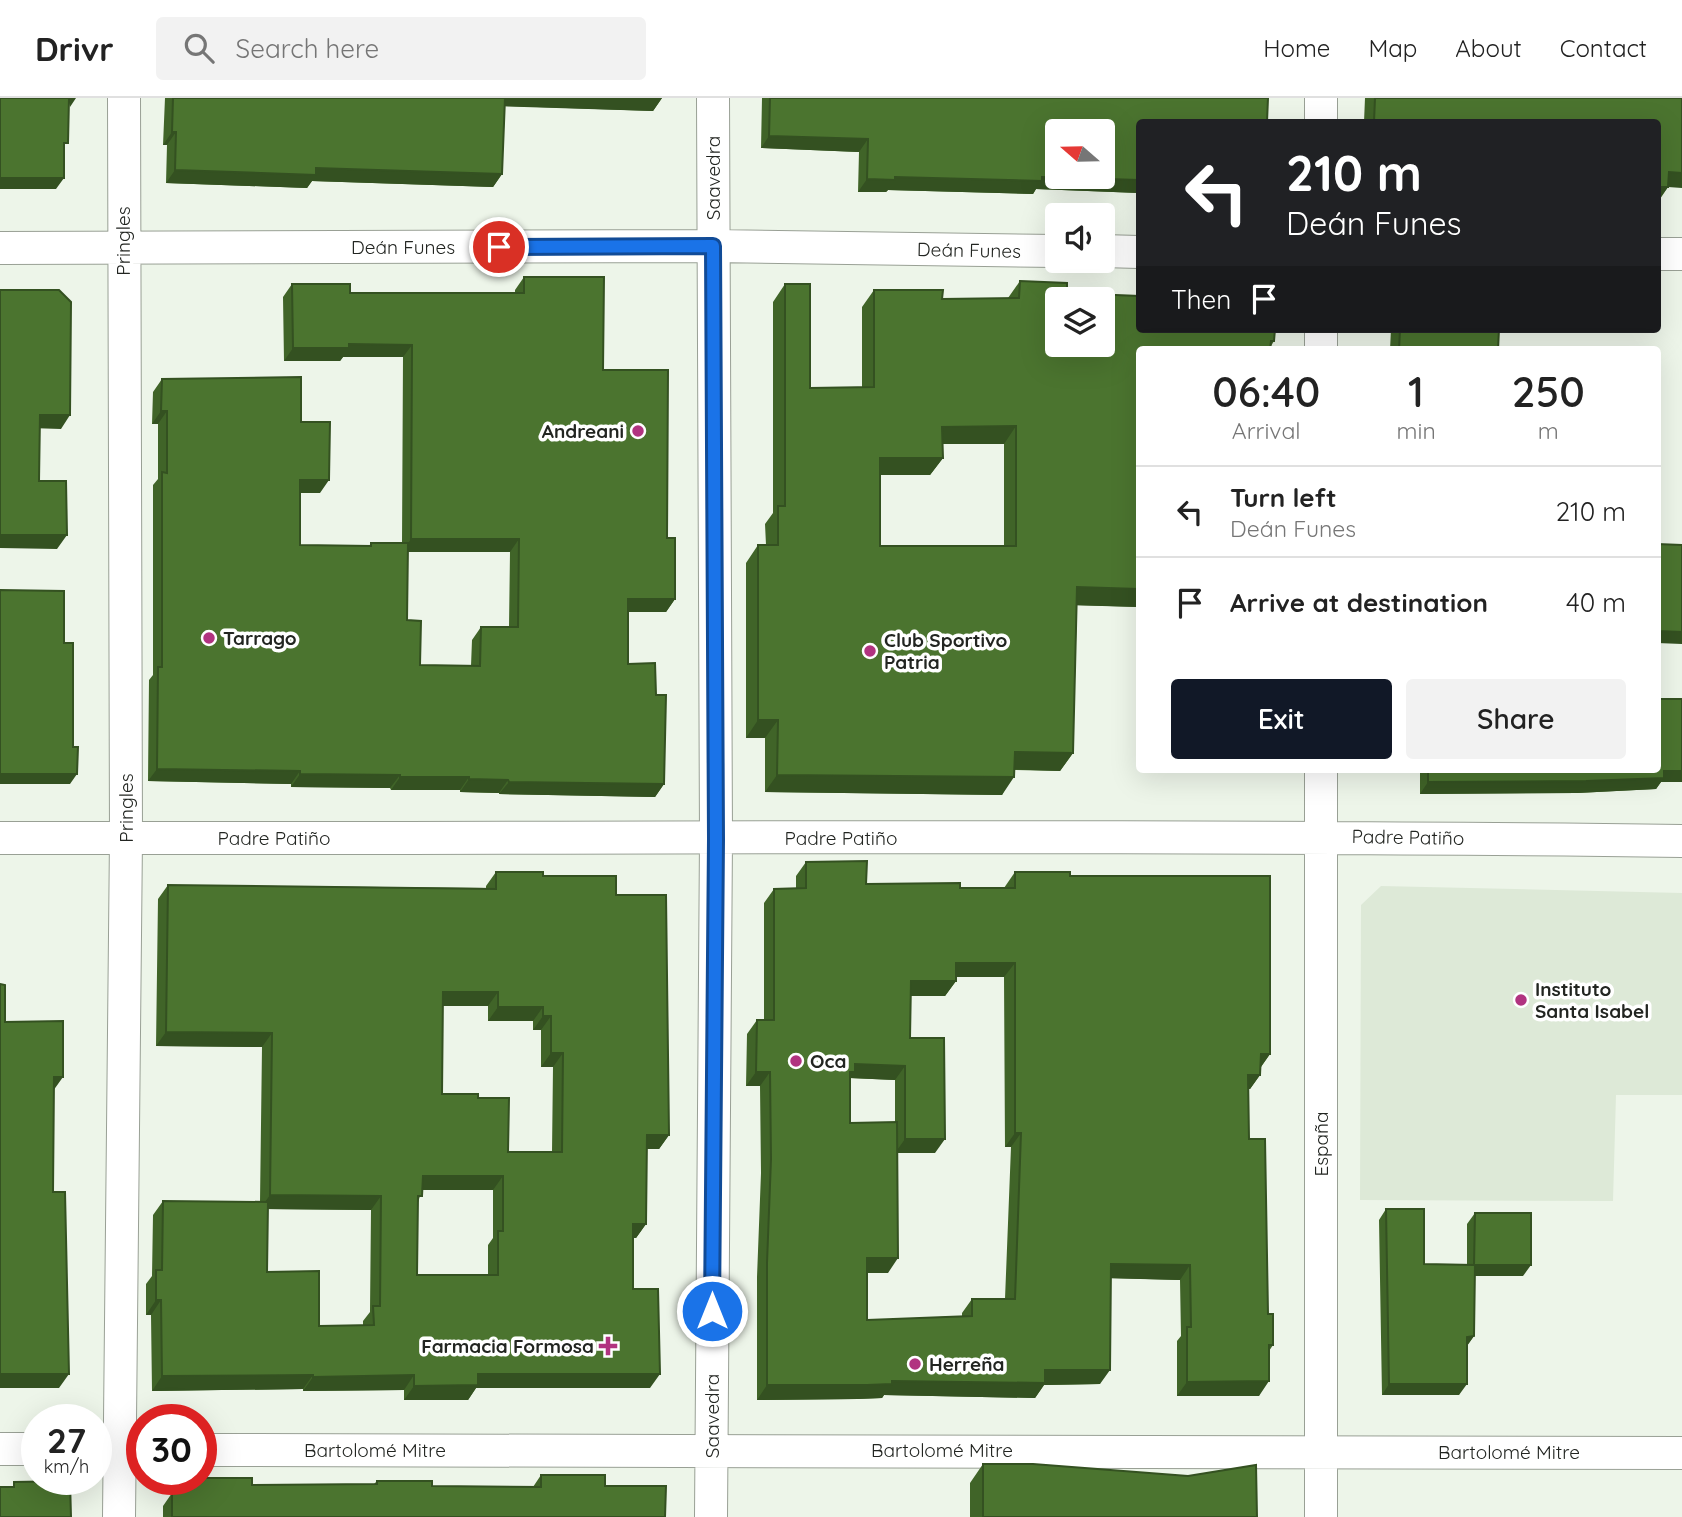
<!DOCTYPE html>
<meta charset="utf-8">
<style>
:root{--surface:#fff;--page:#f2f2f2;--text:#222;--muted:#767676;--line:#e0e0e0;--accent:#111827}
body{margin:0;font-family:Quicksand,sans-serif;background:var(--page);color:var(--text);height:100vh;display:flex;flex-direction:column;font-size:26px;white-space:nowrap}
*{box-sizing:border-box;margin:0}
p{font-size:23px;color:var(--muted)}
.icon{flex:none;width:38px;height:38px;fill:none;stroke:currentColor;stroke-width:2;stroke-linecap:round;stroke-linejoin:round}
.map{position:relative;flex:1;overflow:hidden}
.drawer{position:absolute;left:1136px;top:248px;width:525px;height:427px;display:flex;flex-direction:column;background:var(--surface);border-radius:7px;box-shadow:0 7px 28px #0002}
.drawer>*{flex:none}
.top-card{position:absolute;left:1136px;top:21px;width:525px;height:214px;border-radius:7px;box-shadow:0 7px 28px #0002;background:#202124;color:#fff;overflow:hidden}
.needle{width:46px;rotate:290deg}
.fabs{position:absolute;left:1045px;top:21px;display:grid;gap:14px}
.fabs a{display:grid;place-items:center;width:70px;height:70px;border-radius:7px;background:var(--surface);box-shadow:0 7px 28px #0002;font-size:35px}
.speed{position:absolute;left:21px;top:1306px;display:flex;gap:14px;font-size:35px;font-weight:700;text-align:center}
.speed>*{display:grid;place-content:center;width:91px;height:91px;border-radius:50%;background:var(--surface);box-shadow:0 7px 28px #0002;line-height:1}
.speed small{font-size:18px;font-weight:400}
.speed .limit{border:10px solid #d22;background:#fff;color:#111}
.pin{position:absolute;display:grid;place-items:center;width:60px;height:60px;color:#fff;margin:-30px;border:4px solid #fff;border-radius:50%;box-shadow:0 2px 7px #0007}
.me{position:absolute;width:77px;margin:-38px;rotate:0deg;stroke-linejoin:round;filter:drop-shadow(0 0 5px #0008)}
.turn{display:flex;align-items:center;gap:24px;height:147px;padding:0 35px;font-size:32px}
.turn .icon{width:91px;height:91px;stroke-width:2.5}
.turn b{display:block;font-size:49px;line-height:60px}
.then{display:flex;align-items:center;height:66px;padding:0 35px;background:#0003;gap:14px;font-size:26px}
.eta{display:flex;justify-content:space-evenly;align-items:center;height:119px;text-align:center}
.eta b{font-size:42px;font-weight:600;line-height:49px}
.button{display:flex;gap:14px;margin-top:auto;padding:14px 35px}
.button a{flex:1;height:80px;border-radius:7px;background:var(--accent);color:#fff;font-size:28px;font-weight:600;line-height:80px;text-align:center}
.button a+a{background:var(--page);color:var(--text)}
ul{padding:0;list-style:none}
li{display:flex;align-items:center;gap:21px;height:91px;padding:0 35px;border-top:2px solid var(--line)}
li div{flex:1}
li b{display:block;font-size:26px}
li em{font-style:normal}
header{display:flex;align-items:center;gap:42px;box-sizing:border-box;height:98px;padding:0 35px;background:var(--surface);border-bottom:2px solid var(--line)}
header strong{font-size:33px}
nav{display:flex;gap:38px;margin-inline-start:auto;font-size:24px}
.search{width:490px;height:63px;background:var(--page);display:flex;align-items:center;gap:18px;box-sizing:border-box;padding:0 24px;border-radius:7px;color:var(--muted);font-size:26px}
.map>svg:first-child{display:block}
.built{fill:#dde9d7}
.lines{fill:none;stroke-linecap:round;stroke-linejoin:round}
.street-casing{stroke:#99a095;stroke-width:34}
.street{stroke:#fff;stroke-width:32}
.wall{fill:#406428;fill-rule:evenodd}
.shaded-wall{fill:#345121}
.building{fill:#4b742f;stroke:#345121;stroke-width:2;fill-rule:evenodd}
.route-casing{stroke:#114b97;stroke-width:18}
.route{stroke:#1a73e8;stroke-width:12}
.poi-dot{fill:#b13380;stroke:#fff;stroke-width:2.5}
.labels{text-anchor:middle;stroke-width:7;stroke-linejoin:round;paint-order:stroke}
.street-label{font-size:19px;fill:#222521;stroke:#fff}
.poi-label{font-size:19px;font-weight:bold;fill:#222521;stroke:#fff;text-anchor:start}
</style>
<header>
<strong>Drivr</strong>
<div class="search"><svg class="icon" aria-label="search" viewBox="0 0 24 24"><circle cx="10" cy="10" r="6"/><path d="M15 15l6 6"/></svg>Search here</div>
<nav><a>Home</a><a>Map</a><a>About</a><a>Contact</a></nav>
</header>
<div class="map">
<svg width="1682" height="1419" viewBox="0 0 1682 1419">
<rect width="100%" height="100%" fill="#edf5e9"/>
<!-- built -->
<path class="built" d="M1381,788l301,7v202h-66l-3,106 -253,-1 1,-295z"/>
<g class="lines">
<!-- street casing -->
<g class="street-casing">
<path id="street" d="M1321,0v24
M0,150l713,-2 344,5
M1102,153l37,1
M1657,156h25
M1321,252v-21
M1321,672v747
M0,740c561,1 1121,-4 1682,3
M0,1351h37
M96,1352h46
M201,1352l1481,3
M119,1419l7,-679 -2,-740
M711,1419l5,-678 -3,-741"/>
</g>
<!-- street -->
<use href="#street" class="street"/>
</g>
<!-- wall -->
<path class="wall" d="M165,0h497l-9,13 -148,-5 -3,68 -9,13 -181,-6 -5,7 -141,-5 1,-38h-4z
M762,0h506l-129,24v71l-103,-4 -3,5 -145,-4 -2,2h-28l1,-40 -98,-4z
M1365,0h317l-14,89 -10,15 -1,-80h-293z
M524,179l79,93 64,168 8,61 -9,13h-38v52l28,31 8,89 -9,13 -156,-3v-1l-39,-1v-2h-69l-1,-2 -99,-1v-3l-143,-3 1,-101 4,-5v-190l5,-6v-55h-6l1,-32 9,-13 139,43 19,71h-20v52l69,1 2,-3h31l1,-186h-60l-3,4h-56l-1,-64 9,-13 58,9h165v-3zM408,454h102l-1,75h-28l-9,13 -1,26 -51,-1 -13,-45z
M1020,183l47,12 71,3 1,-2v35l135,12 -3,5 -132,4v257l-62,-2 -4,148 -13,18 -46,-1 -12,25 -237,-3v-54h-19v-175l12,-18h8l-1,-21 8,-11v-211l12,-18 25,104h52v-81l12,-17 68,9 66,-1zM942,346h62v102h-124v-71h50l13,-17z
M1391,231h108l-1,21h-108z
M1682,601v83h-21l-5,7 -79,4 -157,1v-24h237z
M806,764l60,22 94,4h44l11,-16 55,4 200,178 -9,13 -1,8 -10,14h-2l1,50 19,175 5,31 -4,6 -10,45h-82v-55l4,-5 -1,-56 -69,-2 -11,106 -56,1 -9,13 -151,-3 -2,3 -25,1 -100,1v-123l4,-104 -1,-87h-14l1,-52 10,-14h7v-117l10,-14 22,-1v-12zM956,879h48l1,170h6l-6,152h-33l-10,14v3l-95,4v-47h21l9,-120h38l-25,-115 1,-42h34l11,-15zM850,980l45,2v42l-45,1z
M496,774l47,4 73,19 53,240 -10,14h-12l-1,75 -10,14h-3v51l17,99h-174l-8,12h-64v-10l-101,1v-2l-151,2 -1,-76h-5v-31l6,-8 1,-61 10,-14 97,1 2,-155 -106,-1 2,-147 10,-14 318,3v-2zM443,908h45v15h45v9h8v37h12l-1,85h-44l-30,-54 -36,-4zM422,1092h71v48l-5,7v30h-71l1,-73zM268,1111l103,1 -1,102 -7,9v5h-44l-52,-54z
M1386,1111l38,55 43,1v-41l8,-11 48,63h-48l-1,60 -7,10 -8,49h-77l-3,-175z
M983,1366l274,53h-287v-34z
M541,1377l64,11 60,31h-502v-11l9,-13 80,-8 122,-1 3,-3 55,5 101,1z"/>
<!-- shaded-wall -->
<path class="shaded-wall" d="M68,0h8l-6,9z
M502,0h160l-9,13 -157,-5z
M172,34h4l-9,13h-4z
M769,38l99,3 -9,13 -98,-4z
M316,70l186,6 -9,13 -181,-6 -5,7 -141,-5 9,-13z
M1669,74l13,1v15l-14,-1 -11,15v-15z
M895,79h147l97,3v13l-103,-4 -3,5 -145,-4 -2,2h-28l9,-13z
M0,80h64l-8,11h-56z
M349,246l63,1 -9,12h-60l-3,4h-56l9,-13z
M161,313h6l-9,13h-6z
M40,317h30l-9,14 -31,-1z
M1016,328l-12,18h-74l12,-17z
M880,360h63l-13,17h-62z
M300,382h29l-9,13h-29z
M0,437h67l-10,14 -57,-1z
M411,441h108l-9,13h-108z
M1077,489l62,2v18l-74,-2z
M628,501h47l-9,13h-47z
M1657,533l25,1v12l-25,-1z
M758,622h20l-13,18h-19z
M1015,654l58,1 -13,18 -58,-2z
M157,671l143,2 -9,13 -143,-3z
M1664,673h18v11h-21l-5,7 -79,4 -157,1 8,-12z
M0,676h77l-7,10h-70z
M300,676l100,1 -10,13 -99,-1z
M777,677l237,2 -12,18 -237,-3z
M400,679h69l-9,13h-69z
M469,681l39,1 -9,13 -39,-1z
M509,684l155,2 -9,13 -156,-3z
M956,865h59l-11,14h-59z
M911,883h45l-11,15h-44z
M443,894h55l-10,14h-55z
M498,909h45l-10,14h-45z
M543,918h8l-10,14h-8z
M166,934l106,1 -10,14 -106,-1z
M551,955h12l-10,14h-12z
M1261,956h9l-10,14z
M855,966l50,2 -10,14 -45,-2 -5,9z
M756,974h14l-10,14h-14z
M1248,977h12l-10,14h-12z
M54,979h9l-10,14z
M1015,1035h6l-10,14h-6z
M647,1037h22l-10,14h-22z
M905,1041h40l-10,14h-40z
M423,1078h80l-10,14h-80z
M270,1097l111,1 -10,14 -111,-1z
M633,1126h13l-10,14h-13z
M867,1160h31l-10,15h-31z
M1111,1166l79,1 -10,15 -79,-2z
M1475,1167h56l-8,11h-56z
M156,1202h5l-10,15h-5z
M1474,1238l-8,11 1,-10z
M1045,1272h65l-10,14 -56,1 -9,13 -151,-3 -2,3 -25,1 -100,1 10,-15 125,-4z
M0,1276h69l-10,14h-59z
M478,1276h182l-10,14h-174l-8,12h-64l10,-14z
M313,1277l-10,14 -151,2 10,-15z
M414,1277l-10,15 -101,1 10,-14z
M1269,1283l-10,15h-82l10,-14z
M1389,1286h78l-8,11h-77z"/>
<!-- building -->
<path class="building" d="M0,0h69l-1,45h-4v35h-64z
M173,0h332l-3,76 -186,-6v7l-141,-5 1,-38h-4z
M770,0h498l-1,24h-128v58l-97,-3v4l-147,-4v3l-28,-1 1,-40 -99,-3zM1057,33h45v46h-45z
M1375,0h307v75l-13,-1 -1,15h-11v-65h-283z
M524,179h80l-1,93h65l-1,168h8v61h-47v65l27,-1 1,32h10l-2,89 -155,-2 -1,-2 -39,-1v-2h-69v-2l-100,-1v-3l-143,-2 1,-102h4v-195l5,1v-62h-6l1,-32 139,-2v45h29l-1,58h-29v65l71,1v-3h37l-1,77 14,1 -1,44 60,1 1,-39h37l1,-88h-108l1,-194 -63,-1v4h-56l-1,-64h58v9h174z
M1020,183l47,2v10l72,3v33h136l-1,12h-3l-1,9h-131v239l-62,-2 -4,166 -58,-1 -1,25 -237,-2 1,-55h-20v-175h20v-39h7v-222h25v104l64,-1v-97h69l-1,9 77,-1zM1057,201h45v46h-45zM1016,328v120h-136v-88h63l-1,-31z
M0,192h59l12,12 -1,113h-30l-1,66h27l1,54h-67z
M1400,231h99l-1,21h-99z
M1657,446l25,1v87l-25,-1z
M0,492l64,1v52h9v104h5l-1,27h-77z
M1657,601h25v72h-18v7l-78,3 -158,1v-12h229z
M867,763l-1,23 94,-1v5h55v-16h55v4h200v178h-9l-1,21h-12l1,64h16l3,175h5v31h-4v36l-82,1v-55h4l-1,-62 -79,-1 -1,106h-65v13l-153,-2v3l-25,1h-100v-122l4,-104 -1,-87h-14l1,-52h17v-131l32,-1v-26zM956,865h59v170h6l-6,166h-43v17l-105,4v-62h31l-1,-136 -47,1v-51h5v-8l50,2v73h40l-1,-101h-34l1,-57h45z
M496,774h47v4h73v19h50l3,240h-22l-1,89h-13v65h25l2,85h-182v11l-64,1v-11l-101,2v-2l-151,1 -1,-76h-5v-30h6l1,-69 105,1 -1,70 52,-1v55l55,-1 -1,-19h7l1,-110 -111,-1 2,-162 -106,-1 2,-147 328,4zM443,894h55v15h45v9h8v37h12l-1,99h-54l1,-54h-31v-4h-36zM423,1078h80v55h-5v44h-81l1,-79h4z
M0,886l5,1v37l58,-1v56h-9l-1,115h12l4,182h-69z
M1386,1111h38v55l50,1 1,-52h56v52h-56l-1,71 -7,1v47h-78z
M983,1366h50l155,12 68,-11 1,52h-274z
M541,1377h64v11h61l-1,31h-493v-24l12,-14h17v-1h51v7l125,-1v-3h55v5l109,1z
M70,1383l1,36h-71v-30h14v-5z"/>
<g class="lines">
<!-- route casing -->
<g class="route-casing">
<path id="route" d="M499,149l214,-1 3,593 -4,472"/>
</g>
<!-- route -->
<use href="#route" class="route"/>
</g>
<!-- markers -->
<g class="poi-dot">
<circle cx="638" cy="333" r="7"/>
<circle cx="209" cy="540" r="7"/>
<circle cx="870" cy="553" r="7"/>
<circle cx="1521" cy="902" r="7"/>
<circle cx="796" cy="963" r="7"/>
<path d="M604.5 1237.5h7v7h7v7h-7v7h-7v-7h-7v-7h7z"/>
<circle cx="915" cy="1266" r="7"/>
</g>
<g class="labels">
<!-- street labels -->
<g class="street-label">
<text transform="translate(713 80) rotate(-90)" y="7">Saavedra</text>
<text transform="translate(123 143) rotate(-90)" y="7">Pringles</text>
<text x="403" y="156">Deán Funes</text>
<text transform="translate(969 152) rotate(1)" y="7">Deán Funes</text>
<text transform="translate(126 710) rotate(-90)" y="7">Pringles</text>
<text transform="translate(1408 739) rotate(1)" y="7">Padre Patiño</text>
<text x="274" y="747">Padre Patiño</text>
<text x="841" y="747">Padre Patiño</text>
<text transform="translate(1321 1046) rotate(-90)" y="7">España</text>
<text transform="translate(712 1318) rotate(-90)" y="7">Saavedra</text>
<text x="375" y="1359">Bartolomé Mitre</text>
<text x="942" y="1359">Bartolomé Mitre</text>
<text x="1509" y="1361">Bartolomé Mitre</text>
</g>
<!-- poi labels -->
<g class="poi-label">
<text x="624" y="340" text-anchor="end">Andreani</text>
<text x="223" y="547">Tarrago</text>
<text x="884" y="549">Club Sportivo<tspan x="884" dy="22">Patria</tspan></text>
<text x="1535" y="898">Instituto<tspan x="1535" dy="22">Santa Isabel</tspan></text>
<text x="810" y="970">Oca</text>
<text x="594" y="1255" text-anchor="end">Farmacia Formosa</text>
<text x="929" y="1273">Herreña</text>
</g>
</g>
</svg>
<div class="fabs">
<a><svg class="needle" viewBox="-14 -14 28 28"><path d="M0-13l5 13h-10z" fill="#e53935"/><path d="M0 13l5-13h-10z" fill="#767676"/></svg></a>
<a><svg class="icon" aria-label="sound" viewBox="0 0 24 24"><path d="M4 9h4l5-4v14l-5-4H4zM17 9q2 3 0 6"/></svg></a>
<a><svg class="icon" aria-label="layers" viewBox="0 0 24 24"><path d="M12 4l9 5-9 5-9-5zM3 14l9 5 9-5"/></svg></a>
</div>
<div class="speed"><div>27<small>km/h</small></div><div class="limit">30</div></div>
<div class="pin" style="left:499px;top:149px;background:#d93025"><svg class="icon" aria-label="arrive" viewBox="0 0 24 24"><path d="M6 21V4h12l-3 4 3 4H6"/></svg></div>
<svg class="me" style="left:712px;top:1213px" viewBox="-20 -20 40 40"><circle r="17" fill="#1a73e8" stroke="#fff" stroke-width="3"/><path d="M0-11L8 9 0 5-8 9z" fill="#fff"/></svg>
<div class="top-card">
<div class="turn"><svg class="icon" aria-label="left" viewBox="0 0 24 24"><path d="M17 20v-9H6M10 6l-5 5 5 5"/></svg><div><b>210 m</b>Deán Funes</div></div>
<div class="then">Then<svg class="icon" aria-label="arrive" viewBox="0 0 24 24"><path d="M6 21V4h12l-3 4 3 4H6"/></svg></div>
</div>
<section class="drawer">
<div class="eta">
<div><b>06:40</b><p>Arrival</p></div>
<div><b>1</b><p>min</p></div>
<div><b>250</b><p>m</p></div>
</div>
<ul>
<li><svg class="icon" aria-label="left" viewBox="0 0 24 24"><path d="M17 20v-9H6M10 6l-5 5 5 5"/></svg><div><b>Turn left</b><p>Deán Funes</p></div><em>210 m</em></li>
<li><svg class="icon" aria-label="arrive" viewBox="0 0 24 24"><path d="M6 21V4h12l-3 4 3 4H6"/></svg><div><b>Arrive at destination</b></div><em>40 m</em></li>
</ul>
<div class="button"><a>Exit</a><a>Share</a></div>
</section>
</div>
